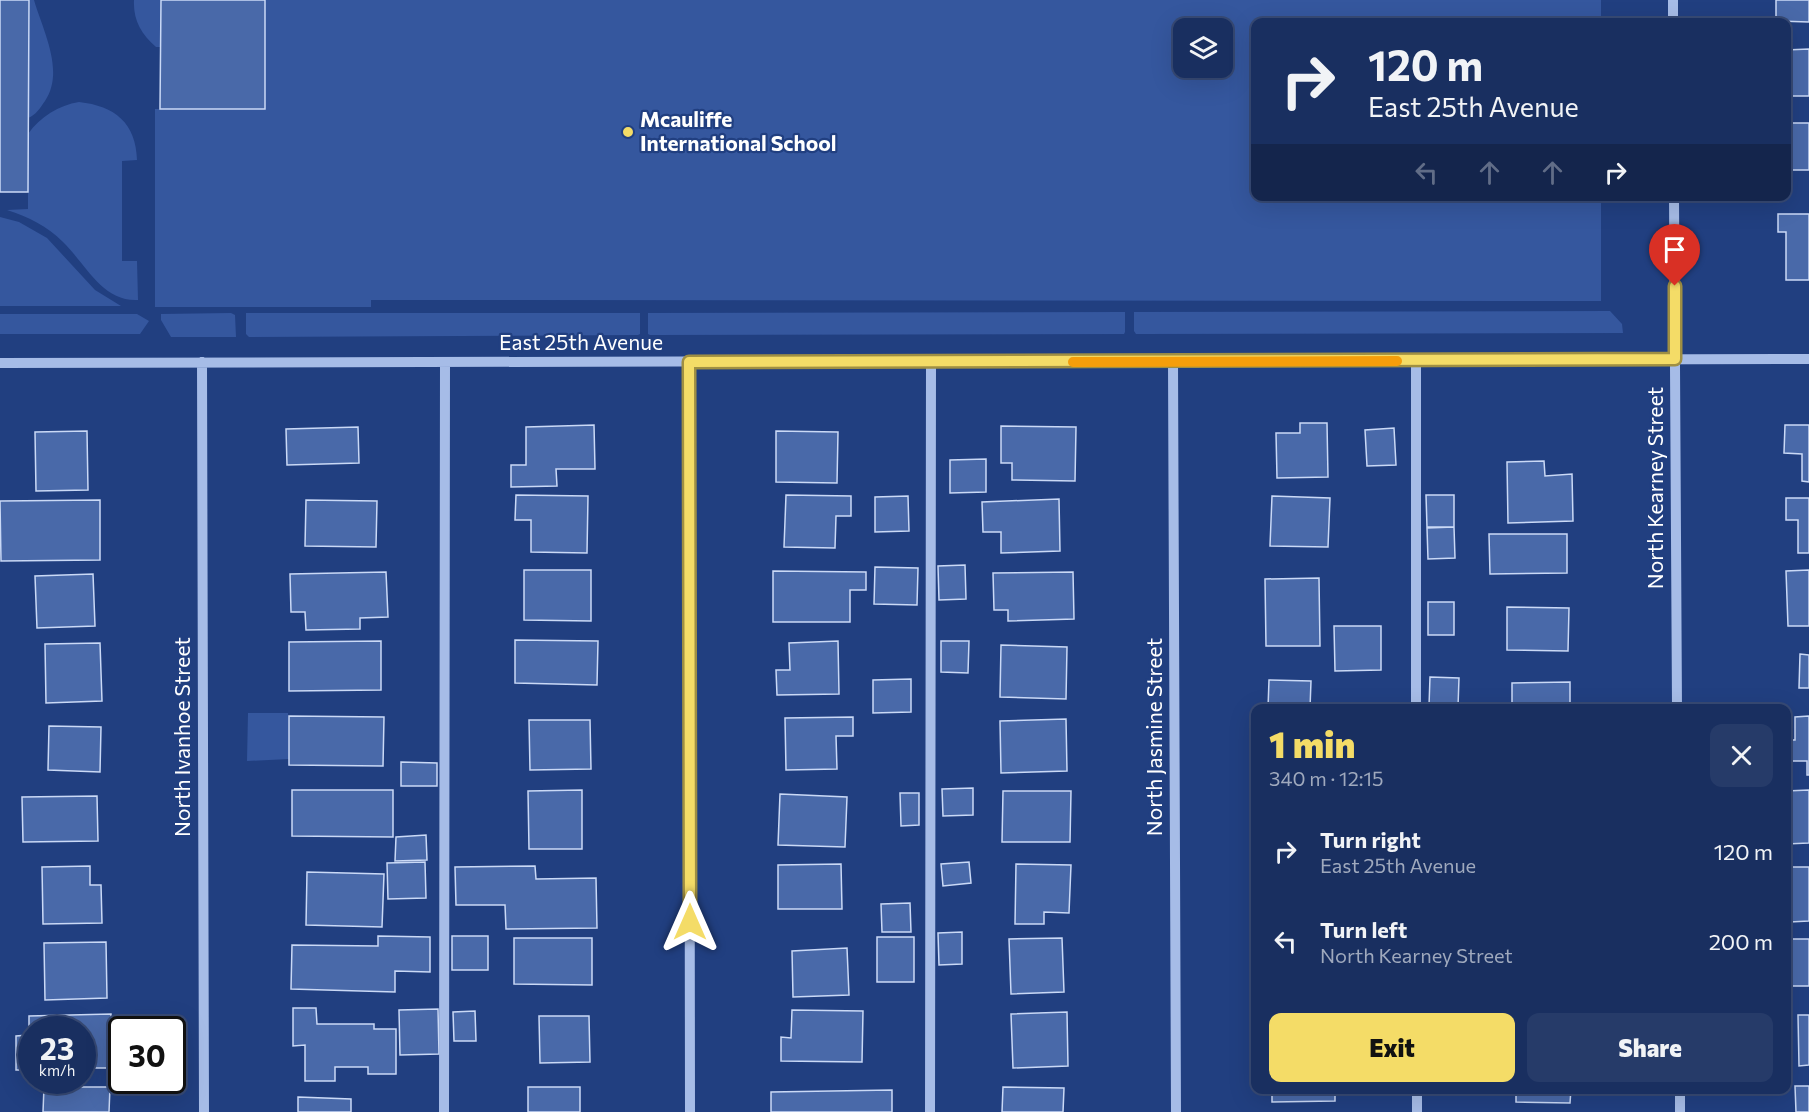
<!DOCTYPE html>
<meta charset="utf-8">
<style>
:root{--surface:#192f60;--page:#263b69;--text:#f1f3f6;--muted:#9fa9bd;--line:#374a75;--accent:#f4dc67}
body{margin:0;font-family:Commissioner,sans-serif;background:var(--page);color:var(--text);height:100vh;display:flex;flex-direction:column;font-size:22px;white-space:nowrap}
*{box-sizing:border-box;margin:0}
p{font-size:20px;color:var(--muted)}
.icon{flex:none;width:33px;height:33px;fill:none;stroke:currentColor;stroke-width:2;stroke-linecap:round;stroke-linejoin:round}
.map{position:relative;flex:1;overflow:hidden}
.details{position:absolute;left:1251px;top:704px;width:540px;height:390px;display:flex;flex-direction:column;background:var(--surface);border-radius:12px;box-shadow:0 6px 24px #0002,0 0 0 2px var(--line)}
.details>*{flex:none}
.top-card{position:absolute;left:1251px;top:18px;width:540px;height:183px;border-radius:12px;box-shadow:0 6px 24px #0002,0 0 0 2px var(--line);background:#192f60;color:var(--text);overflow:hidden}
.fabs{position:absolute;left:1173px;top:18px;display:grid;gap:12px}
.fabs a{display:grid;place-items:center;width:60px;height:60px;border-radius:12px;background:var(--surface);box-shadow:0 6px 24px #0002,0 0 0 2px var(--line);font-size:30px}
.speed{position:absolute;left:18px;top:1016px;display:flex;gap:12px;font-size:30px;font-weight:700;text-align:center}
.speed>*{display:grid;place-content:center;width:78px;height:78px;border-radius:50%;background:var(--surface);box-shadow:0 6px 24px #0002,0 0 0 2px var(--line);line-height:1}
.speed small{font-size:15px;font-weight:400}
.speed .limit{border:3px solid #111;border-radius:9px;background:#fff;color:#111}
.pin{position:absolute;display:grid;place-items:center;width:51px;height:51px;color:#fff;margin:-62px -26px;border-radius:50% 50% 50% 0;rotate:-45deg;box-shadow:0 0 6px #0007}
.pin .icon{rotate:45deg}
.me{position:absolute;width:66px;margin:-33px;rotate:0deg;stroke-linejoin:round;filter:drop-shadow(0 0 4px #0008)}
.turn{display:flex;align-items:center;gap:21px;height:126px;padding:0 18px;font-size:27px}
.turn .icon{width:78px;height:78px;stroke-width:2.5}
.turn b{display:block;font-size:42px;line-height:51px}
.lanes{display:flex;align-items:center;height:57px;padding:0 18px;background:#0003;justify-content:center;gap:30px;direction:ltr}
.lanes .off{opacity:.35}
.round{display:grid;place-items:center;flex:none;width:63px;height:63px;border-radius:12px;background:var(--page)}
.summary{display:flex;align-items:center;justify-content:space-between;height:102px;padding:0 18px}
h1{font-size:36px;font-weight:800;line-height:45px;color:var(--accent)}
.cta{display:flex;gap:12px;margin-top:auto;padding:12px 18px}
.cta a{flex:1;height:69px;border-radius:12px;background:var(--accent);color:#111;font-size:24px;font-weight:800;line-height:69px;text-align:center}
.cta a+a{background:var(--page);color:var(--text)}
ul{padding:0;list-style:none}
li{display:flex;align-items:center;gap:18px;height:90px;padding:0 18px}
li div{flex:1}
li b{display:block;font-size:22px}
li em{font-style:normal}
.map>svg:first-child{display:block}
.green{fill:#35579e;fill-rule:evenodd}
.building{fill:#4969a9;stroke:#cad9f6;stroke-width:1.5}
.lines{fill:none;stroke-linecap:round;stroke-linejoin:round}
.minor{stroke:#a6bce7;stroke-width:10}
.route-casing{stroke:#9f8f43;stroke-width:15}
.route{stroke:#f4dc67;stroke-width:10}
.slow{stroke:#f59e0b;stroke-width:10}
.poi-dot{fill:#f4dc67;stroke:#213f80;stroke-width:2}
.labels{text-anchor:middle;stroke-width:4.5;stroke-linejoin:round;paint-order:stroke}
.poi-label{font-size:21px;font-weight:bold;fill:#fff;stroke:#213f80;text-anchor:start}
.street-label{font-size:21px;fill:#fff;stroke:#213f80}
</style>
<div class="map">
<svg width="1809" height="1112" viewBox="0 0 1809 1112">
<rect width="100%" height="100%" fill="#213f80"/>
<!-- green -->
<path class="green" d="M29,0h5c9,31 31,71 11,101 -5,7 -9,14 -17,17z
M134,0h27v47h-5c-15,-13 -23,-27 -22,-47z
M265,0h1336v22h-345v174l345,1v104l-1230,-1v7h-216v-198h110zM1184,28h38v40h-38z
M79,102c36,4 57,21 58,58l-15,1v100h15l1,39c-36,2 -53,-37 -75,-58 -16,-16 -34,-25 -56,-32l21,-1v-75c12,-17 31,-29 51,-32z
M0,217l19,5 28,16 48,52 26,16h-121z
M1610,311l12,13 1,9 -487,1 -2,-3v-19z
M1125,312v20l-1,2 -474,1 -2,-1v-21z
M231,313l4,2 1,22h-65l-10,-17v-6z
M246,313h394v21l-2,1 -389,2 -3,-3z
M0,314h137l12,7 -9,13h-140z
M248,713h40l1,46 -42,2z"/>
<!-- building -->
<path class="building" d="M0,0h29l-1,192h-28z
M161,0h104v109h-105z
M1776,0h33v22l-33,-1z
M1809,49v47h-23v-46z
M1786,123h23v47h-23z
M1778,214h31v66h-23v-48h-8z
M1300,423h27l1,54 -51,1 -1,-45h24z
M594,425l1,44h-39l1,17 -46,1v-22h15v-38z
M1785,425h24v57l-7,-1v-27l-18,-1z
M1001,426l75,1 -1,54 -63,-1v-17h-11z
M358,427l1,36 -72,2 -1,-36z
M1394,428l2,37 -29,1 -2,-36z
M87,431l1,59 -52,1 -1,-59z
M776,431l62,1 -1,51 -61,-1z
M986,459v33l-36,1v-33z
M1544,461l1,15 27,-2 1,47 -65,2 -1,-61z
M516,495l72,1 -1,57 -56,-1v-32h-16z
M786,495l65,1v20h-15l-1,32 -51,-1z
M1426,495h28v32h-27z
M908,496l1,35 -34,1v-35z
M1272,496l58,2 -2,49 -58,-1z
M1786,498h23v55h-11v-33h-12z
M1059,499l1,52 -59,2v-21h-18l-1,-30z
M100,500v60l-99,1 -1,-60z
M306,500l71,1 -1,46 -71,-1z
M1454,527l1,31 -27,1 -1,-31z
M1489,534h78v39l-77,1z
M965,565l1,34 -27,1 -1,-34z
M875,567l43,1 -1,37 -43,-1z
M524,570h67v51l-67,-1z
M1809,570v56h-21l-2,-55z
M773,571l93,1v18h-16v32h-77z
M386,572l2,45 -28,1v11l-54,1 -1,-18h-14l-1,-38z
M1073,572l1,47 -66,2v-11h-14l-1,-37z
M93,574l2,52 -58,2 -2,-52z
M1319,578l1,68h-54l-1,-67z
M1428,602h26v33h-26z
M1507,607l62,1 -1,43 -61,-1z
M1334,626h47v44l-46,1z
M515,640l83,1 -1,44 -82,-2z
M381,641v49l-92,1v-49z
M838,641l1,53 -62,1 -1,-25h14l-1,-27z
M941,641h28l-1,32 -27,-1z
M100,643l2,58 -56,2 -1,-59z
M1001,645l66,2 -1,52 -66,-2z
M1800,654l9,1v33h-10z
M1430,677l29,1 -1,29 -29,-1z
M911,679v33l-38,1v-33z
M1269,680l42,1 -1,27h-42z
M1570,682v26h-58v-25z
M289,716l95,1 -1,49 -94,-1z
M1809,716v59h-2v-14h-17v-21h5v-23z
M853,717v19h-17l1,33 -51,1 -1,-52z
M1066,719l1,52 -66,2 -1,-52z
M529,720h61l1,49 -61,1z
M49,726l52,1 -1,45 -52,-2z
M401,762l36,1v23h-36z
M973,788v27l-30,1 -1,-27z
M292,790h101v47l-101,-1z
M582,790v59h-53l-1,-58z
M1809,790v53l-23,1v-53z
M1003,791h68l-1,51h-68z
M900,793h19v32l-18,1z
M780,794l67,3 -2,50 -67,-2z
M97,796l1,45 -75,1 -1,-45z
M426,835l1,25 -32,1 1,-24z
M425,862l1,36 -38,1 -1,-36z
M969,862l2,21 -28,3 -2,-22z
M841,864l1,45h-64v-44z
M1016,864l55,1 -2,48 -25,-1v12h-29z
M90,866v19h11l1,38 -59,1 -1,-57z
M535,866l1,13 60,-1 1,50 -91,1 -1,-24h-49l-1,-38z
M1789,867h20v54l-19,1z
M307,872l77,2 -2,53 -76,-2z
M910,903l1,29h-29l-1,-28z
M962,932v32l-23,1 -1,-32z
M378,936l52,1v35l-35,-1v21l-104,-3 1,-44 86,1z
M452,936h36v34h-36z
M877,937h37v45h-37z
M514,938h78v47l-78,-1z
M1062,938l2,54 -53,2 -2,-55z
M1789,939h20v47h-20z
M106,942l1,56 -62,2 -1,-57z
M847,948l2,47 -56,2 -1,-46z
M293,1008h23l1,16h57v5h22v45h-28v-7h-33v14h-30v-36l-12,1z
M438,1009l1,45 -39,1 -1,-45z
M792,1010l71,1 -1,51 -81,-1v-24l10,1z
M475,1011l1,30h-22l-1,-29z
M1067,1012l1,54 -55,2 -2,-54z
M111,1014l1,54h-30v-39h-50v41h-16v-34l13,-1v-19z
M1798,1015h11v50l-10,1z
M539,1016h50l1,46 -50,1z
M1795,1086h14v26h-13z
M44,1087h66l-1,25h-66z
M528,1087h52v25h-52z
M1003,1087l61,1 -1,24h-61z
M1272,1089h63v12l-63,1z
M1516,1089h55l-1,14 -54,-1z
M892,1090v22h-121v-20z
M298,1097l53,2v13h-53z"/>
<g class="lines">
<!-- minor -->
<path class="minor" d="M1673,0v22
M1674,196l3,512
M1416,361v347
M202,362l2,750
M689,362l1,750
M1173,362l3,750
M0,363l1809,-4
M1417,1089v23
M1680,1089v23
M444,1112l1,-750
M930,1112l1,-750"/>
</g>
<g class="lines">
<!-- route casing -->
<g class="route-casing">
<path id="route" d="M690,922l-1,-560 986,-3v-73"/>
</g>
<!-- route -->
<use href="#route" class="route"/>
<!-- slow -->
<path class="slow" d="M1073,362l324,-1"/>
</g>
<!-- markers -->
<circle class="poi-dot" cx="628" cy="132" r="6"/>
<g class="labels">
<!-- poi labels -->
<g class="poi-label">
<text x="640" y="127">Mcauliffe<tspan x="640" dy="24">International School</tspan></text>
</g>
<!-- street labels -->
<g class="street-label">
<text x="581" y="350">East 25th Avenue</text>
<text transform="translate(1656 488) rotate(-90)" y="7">North Kearney Street</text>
<text transform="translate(183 737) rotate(-90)" y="7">North Ivanhoe Street</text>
<text transform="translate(1155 737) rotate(-90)" y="7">North Jasmine Street</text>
</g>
</g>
</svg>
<div class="fabs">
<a><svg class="icon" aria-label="layers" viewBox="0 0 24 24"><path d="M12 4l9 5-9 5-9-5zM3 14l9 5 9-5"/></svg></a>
</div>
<div class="speed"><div>23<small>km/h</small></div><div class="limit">30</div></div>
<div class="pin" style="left:1675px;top:286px;background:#d93025"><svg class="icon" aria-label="arrive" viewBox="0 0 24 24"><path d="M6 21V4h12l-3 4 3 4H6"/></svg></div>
<svg class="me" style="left:690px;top:922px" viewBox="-20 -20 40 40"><path d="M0-17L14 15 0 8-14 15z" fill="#f4dc67" stroke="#fff" stroke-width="4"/></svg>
<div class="top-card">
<div class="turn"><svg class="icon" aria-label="right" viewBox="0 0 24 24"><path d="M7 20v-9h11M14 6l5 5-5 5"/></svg><div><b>120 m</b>East 25th Avenue</div></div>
<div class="lanes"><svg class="icon off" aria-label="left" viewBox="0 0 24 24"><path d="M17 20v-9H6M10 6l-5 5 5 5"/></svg><svg class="icon off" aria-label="ahead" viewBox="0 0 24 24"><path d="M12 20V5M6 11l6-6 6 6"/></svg><svg class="icon off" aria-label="ahead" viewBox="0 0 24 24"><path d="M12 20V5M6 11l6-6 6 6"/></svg><svg class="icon" aria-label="right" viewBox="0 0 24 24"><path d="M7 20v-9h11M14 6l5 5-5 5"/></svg></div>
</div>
<section class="details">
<div class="summary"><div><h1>1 min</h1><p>340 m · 12:15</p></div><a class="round"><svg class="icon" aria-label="close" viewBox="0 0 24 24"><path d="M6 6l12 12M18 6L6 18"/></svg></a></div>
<ul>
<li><svg class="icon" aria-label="right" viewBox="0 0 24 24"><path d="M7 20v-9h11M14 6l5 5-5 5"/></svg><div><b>Turn right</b><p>East 25th Avenue</p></div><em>120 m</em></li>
<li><svg class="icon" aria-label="left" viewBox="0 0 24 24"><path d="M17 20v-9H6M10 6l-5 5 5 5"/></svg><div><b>Turn left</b><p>North Kearney Street</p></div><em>200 m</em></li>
</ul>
<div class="cta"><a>Exit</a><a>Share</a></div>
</section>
</div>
